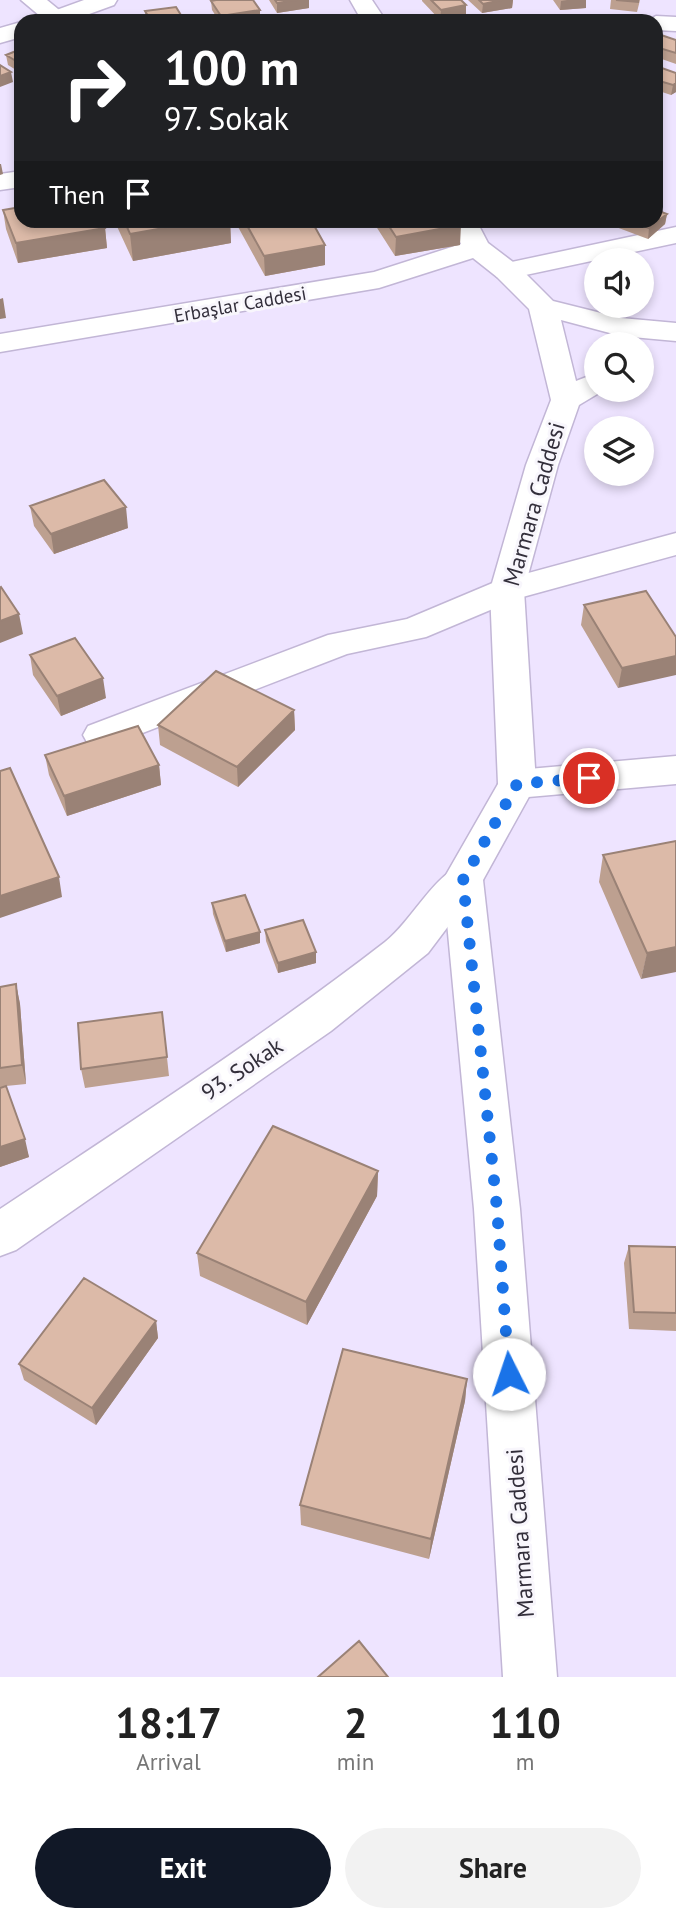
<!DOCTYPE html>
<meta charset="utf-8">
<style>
:root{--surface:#fff;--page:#f2f2f2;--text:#222;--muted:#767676;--accent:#111827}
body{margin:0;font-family:"PT Sans",sans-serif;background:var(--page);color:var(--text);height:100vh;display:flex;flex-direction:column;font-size:26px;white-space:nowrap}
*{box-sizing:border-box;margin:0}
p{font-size:23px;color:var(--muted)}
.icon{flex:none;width:38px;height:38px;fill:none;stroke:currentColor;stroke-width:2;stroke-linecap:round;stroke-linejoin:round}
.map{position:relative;height:1677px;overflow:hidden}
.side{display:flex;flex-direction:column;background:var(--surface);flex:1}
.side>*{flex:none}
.top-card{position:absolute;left:14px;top:14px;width:649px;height:214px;border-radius:21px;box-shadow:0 4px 10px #0003;background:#202124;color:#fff;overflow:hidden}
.buttons{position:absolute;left:584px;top:248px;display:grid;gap:14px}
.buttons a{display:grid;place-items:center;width:70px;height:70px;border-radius:50%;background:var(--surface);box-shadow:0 4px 10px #0003;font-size:35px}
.pin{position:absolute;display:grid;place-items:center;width:60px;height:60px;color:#fff;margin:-30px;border:4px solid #fff;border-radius:50%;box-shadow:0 2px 7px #0007}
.me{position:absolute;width:77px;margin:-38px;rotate:356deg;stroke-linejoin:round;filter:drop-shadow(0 0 5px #0008)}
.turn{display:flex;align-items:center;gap:24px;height:147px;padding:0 35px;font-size:32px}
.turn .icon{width:91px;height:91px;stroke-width:2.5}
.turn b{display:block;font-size:49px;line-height:60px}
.then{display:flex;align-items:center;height:66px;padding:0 35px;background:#0003;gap:14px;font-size:26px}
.eta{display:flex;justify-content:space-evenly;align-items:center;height:119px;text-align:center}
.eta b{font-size:42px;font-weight:600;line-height:49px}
.action{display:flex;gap:14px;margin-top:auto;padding:14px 35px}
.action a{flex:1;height:80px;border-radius:42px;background:var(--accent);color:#fff;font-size:28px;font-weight:600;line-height:80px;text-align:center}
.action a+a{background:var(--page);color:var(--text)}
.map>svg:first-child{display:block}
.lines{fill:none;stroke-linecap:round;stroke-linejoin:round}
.minor-casing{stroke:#c2b6d6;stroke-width:3}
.tertiary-casing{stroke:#c2b6d6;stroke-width:3}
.minor{fill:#fff;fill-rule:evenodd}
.tertiary{fill:#fff;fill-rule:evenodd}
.wall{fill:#bda090}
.shaded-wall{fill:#9a8276}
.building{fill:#dcbaa8;stroke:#9a8276;stroke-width:2}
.route{stroke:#1a73e8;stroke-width:12;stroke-dasharray:0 21.6}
.labels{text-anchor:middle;stroke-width:6;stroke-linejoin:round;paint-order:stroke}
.far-street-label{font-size:19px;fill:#332f3b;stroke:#f8f6fc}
.street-label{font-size:23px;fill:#332f3b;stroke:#f8f6fc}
</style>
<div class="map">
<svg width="676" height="1677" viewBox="0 0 676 1677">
<rect width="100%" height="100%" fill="#eee4ff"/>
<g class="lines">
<!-- minor casing -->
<g class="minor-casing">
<path id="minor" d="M21,0h26l22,18 -2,3h-21z
M656,16l20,1v14l-20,-1v-9h-10z
M21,171v16l-21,3v-16z
M676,227v16l-169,36 -10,-2 -4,-6 4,-6 10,-2z
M676,533v22l-157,43 -93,39 -79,17 -233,90 -13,4 -13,-4 -5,-9 5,-9 240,-91 79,-16 88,-37z
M676,756v28l-159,14 -13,-4 -6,-10 6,-10 13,-4z
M463,865l14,4 6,11 -55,73 -97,78 -315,219 -16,6v-47c130,-87 261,-171 385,-267 27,-21 48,-67 78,-77z"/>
</g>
<!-- tertiary casing -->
<g class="tertiary-casing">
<path id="tertiary" d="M84,0h33l-3,5 -44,16h-34l4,-5z
M350,0h22l14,21h-24z
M21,22v15l-21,6v-15z
M449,220h27l12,23 29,22 36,36 68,17 55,5v18l-55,-5 -60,-16 15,61 21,-8v17h7l-25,15 -21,60 -34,125 12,194 -53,96 37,329 37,468h-54l-29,-468 -31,-329 55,-96 -8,-194 36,-125 25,-65 -22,-91 -32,-32 -24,-19 -94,30 -379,64v-18l374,-62 87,-28z"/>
</g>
<!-- minor -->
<use href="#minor" class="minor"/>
<!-- tertiary -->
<use href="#tertiary" class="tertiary"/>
</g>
<!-- wall -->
<path class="wall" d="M269,0h40v8l-32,5z
M422,0h39l5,15 -26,5 -18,-19z
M468,0h45l-1,8 -30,5z
M553,0h33v8l-26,2z
M611,0h29l-3,12 -27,-3z
M211,1l49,19 -41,1 -7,-11z
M145,11l39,9v1h-38z
M656,38l20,2v24l-20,-7z
M21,49v24l-13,-8 -2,-10z
M656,66l20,7v19l-5,3 -15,-5z
M3,210l102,18 2,20 -89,15 -12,-34z
M667,214l-2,10 -17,15 -40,-15v-4h48z
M114,220h116l1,23 -98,18z
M237,220h74l14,25v20l-60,11 -28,-51z
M372,220h86l2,25 -65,11z
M30,506l98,22 -74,26 -20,-28z
M646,591l-28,97 -37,-63 3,-20z
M30,655l76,43 -45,18 -28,-41z
M294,710l1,20 -57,57 -78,-42 -2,-20z
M45,755l114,10 2,20 -94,31 -18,-41z
M676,841l-35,138 -42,-97 4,-27z
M212,903l48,29v11l-34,9 -13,-38z
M265,930l51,33 -38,10 -12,-32z
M16,984l4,20 6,80 -20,2 23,71 -29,10v-180z
M162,1012l7,64 -84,12 -4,-19z
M378,1171l-1,25 -70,129 -107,-49 -3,-23z
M629,1246l47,1v84l-47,-2 -5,-66z
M156,1321l2,17 -62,87 -72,-45 -5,-16z
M467,1379l-2,22 -36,158 -128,-34 -1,-20z"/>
<!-- shaded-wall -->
<path class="shaded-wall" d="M297,0h12v8l-32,5v-10z
M502,0h11l-1,8 -30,5 1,-9z
M567,0h19v8l-26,2 1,-9z
M466,5v10l-26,5 1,-10z
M260,10v10l-39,1v-5z
M11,72l2,10 -13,5v-11z
M676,83v9l-5,3 2,-10z
M0,164h1l2,10 -3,1z
M667,214l-2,10 -17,15 1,-11z
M209,220h21l1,23 -98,18 -3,-27z
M461,225l-1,20 -65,11 1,-19z
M105,228l2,20 -89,15 -2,-20z
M325,245v20l-60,11 -1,-20z
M3,298l3,20 -6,1v-20z
M126,507l2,21 -74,26 -3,-20z
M19,614l4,20 -23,9v-22z
M676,656v19l-58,13 4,-20z
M103,678l3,20 -45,18 -4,-20z
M294,710l1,20 -57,57 -1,-20z
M159,765l2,20 -94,31 -3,-20z
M59,877l3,20 -62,21v-22z
M260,932v11l-34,9 -1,-11z
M676,947v25l-35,7 6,-26z
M316,952v11l-38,10v-10z
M16,984l4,20 6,80 -4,-19z
M25,1139l4,18 -29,10v-20z
M378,1171l-1,25 -70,129 -1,-23z
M156,1321l2,17 -62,87 -4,-17z
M467,1379l-2,22 -36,158 2,-20z"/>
<!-- building -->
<path class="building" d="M216,0h37l7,10 -39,6 -10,-15z
M275,0h22l-20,3z
M431,0h30l5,5 -25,5z
M479,0h23l-19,4z
M616,0h22v2z
M176,7l8,13 -33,1 -6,-10z
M123,18l5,3h-14z
M661,35l15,5v13l-20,-6v-9z
M21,49v15l-15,-9z
M0,65l11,7 -11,4z
M656,66l20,7v10l-3,2 -17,-5z
M21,207v13h81l3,8 -89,15 -13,-33z
M656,210l11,4 -18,14 -20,-8h27z
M124,220h85l-79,14z
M244,220h67l14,25 -61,11z
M385,220h73l3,5 -65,12z
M104,480l22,27 -75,27 -21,-28z
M1,587l18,27 -19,7v-33z
M646,591l30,46v19l-54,12 -38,-63z
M75,638l28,40 -46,18 -27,-41z
M216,671l78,39 -57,57 -79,-42z
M138,726l21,39 -95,31 -19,-41z
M10,768l49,109 -59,19v-125z
M676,841v106l-29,6 -44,-98z
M245,895l15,37 -35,9 -13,-38z
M303,920l13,32 -38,11 -13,-33z
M16,984l6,81 -22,3v-81z
M162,1012l5,45 -86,12 -3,-46z
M6,1086l19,53 -25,8v-59z
M273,1126l105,45 -72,131 -109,-49z
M629,1246l47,1v66l-42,-1z
M84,1278l72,43 -64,87 -73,-44z
M343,1349l124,30 -36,160 -131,-34z
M359,1641l29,36h-70z"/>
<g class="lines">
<!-- route -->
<path class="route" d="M509,1374l-12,-165 -34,-329 54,-96 72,-6"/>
</g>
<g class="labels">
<!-- far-street labels -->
<g class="far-street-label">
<text transform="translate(240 304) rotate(-10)" y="7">Erbaşlar Caddesi</text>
</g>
<!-- street labels -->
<g class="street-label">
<text transform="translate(534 504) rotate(-74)" y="8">Marmara Caddesi</text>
<text transform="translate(242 1069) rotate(-34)" y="8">93. Sokak</text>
<text transform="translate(520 1533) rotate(-94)" y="8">Marmara Caddesi</text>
</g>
</g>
</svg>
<div class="buttons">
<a><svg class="icon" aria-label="sound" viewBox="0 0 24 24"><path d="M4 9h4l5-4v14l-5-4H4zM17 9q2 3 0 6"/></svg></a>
<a><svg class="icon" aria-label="search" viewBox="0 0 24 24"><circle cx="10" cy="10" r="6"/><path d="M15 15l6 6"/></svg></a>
<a><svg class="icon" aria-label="layers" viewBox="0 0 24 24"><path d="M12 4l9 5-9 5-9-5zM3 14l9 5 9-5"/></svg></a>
</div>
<div class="pin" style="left:589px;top:778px;background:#d93025"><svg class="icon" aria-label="arrive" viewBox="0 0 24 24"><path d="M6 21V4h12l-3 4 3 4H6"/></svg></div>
<svg class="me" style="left:509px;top:1374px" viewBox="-20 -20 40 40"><circle r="19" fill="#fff"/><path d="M0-13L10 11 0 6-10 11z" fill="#1a73e8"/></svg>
<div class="top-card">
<div class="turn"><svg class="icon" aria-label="right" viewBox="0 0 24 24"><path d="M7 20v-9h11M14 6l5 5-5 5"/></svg><div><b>100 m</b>97. Sokak</div></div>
<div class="then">Then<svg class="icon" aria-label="arrive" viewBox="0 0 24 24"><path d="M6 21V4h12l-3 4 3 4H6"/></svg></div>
</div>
</div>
<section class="side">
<div class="eta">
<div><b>18:17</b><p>Arrival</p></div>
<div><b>2</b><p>min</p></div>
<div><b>110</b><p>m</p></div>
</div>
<div class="action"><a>Exit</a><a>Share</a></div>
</section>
